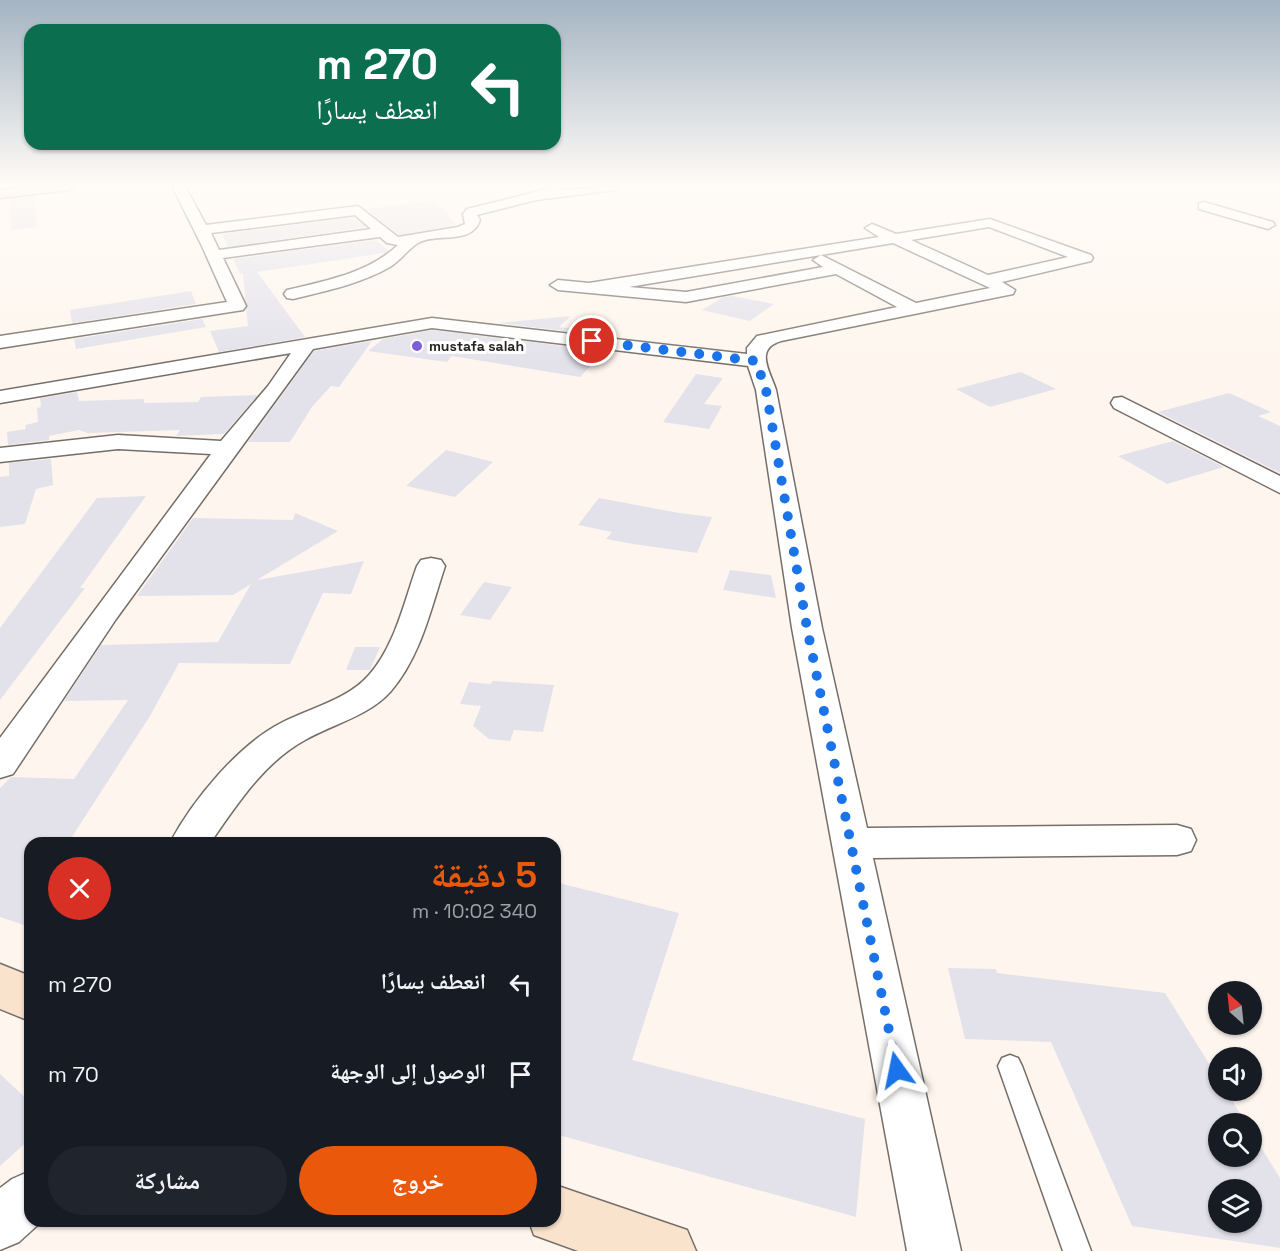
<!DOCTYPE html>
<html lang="ar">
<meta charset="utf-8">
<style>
:root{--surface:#171b24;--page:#20242c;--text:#f1f3f6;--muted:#9ea1a6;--accent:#ea580c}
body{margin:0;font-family:"Space Grotesk","Noto Naskh Arabic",sans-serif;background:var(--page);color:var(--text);direction:rtl;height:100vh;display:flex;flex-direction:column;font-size:22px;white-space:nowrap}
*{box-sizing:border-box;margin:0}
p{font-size:20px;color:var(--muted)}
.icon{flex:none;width:33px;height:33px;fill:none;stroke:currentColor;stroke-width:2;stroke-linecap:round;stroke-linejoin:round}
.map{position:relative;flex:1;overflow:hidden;direction:ltr}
.sheet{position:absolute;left:24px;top:837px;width:537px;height:390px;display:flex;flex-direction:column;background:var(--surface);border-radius:18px;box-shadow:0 2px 4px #0004;direction:rtl}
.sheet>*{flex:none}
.banner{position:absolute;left:24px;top:24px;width:537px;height:126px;border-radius:18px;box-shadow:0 2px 4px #0004;direction:rtl;background:#0b6e4f;color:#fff;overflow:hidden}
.needle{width:39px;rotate:333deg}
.buttons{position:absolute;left:1208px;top:981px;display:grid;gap:12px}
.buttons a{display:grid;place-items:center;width:54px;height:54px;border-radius:50%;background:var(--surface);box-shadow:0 2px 4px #0004;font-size:30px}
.pin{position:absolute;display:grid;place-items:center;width:51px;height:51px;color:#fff;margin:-26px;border:3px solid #fff;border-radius:50%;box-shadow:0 2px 6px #0007}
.me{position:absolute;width:66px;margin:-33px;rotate:348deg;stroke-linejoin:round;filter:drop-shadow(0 0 4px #0008)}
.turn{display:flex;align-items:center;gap:21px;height:126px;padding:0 24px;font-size:27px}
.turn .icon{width:78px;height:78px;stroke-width:2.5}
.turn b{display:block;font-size:42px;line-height:51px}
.round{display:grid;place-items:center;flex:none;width:63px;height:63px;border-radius:32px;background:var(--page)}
.summary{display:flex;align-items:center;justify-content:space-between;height:102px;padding:0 24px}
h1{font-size:36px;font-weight:800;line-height:45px;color:var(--accent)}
.action{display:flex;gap:12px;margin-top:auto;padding:12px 24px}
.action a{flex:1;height:69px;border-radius:36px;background:var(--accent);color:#fff;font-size:24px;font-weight:800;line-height:69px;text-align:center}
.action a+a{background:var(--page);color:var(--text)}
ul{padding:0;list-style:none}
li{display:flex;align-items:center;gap:18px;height:90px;padding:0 24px}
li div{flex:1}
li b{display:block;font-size:22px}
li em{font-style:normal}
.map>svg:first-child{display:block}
.building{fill:#e3e2eb;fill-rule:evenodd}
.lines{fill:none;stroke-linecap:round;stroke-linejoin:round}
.service-casing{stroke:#756e68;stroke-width:3}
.minor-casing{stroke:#756e68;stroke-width:3}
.secondary-casing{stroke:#756e68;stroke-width:3}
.service{fill:#fff;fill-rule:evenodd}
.minor{fill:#fff;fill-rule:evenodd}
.secondary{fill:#f9e3cd;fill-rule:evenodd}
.route{stroke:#1a73e8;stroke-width:10;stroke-dasharray:0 18}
.poi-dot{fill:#7f5ed9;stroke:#fff;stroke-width:2}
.labels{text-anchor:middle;stroke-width:6;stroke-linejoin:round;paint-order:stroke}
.far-poi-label{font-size:14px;font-weight:bold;fill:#262320;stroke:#fff;text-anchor:start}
</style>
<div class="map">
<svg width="1280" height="1251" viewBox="0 0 1280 1251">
<rect width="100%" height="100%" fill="#fef6ee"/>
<!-- building -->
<path class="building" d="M34,196l3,31 -26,3 -2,-31z
M435,200l22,25 -58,10 -33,-26z
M354,217l12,10 -138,20 -6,-13z
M376,240l12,10 -3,3 -128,19 48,65 -86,15 -9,-21 38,-5 -5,-52h-3l-7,-15z
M191,291l5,13 -124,19 -2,-13z
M732,296l42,8 -24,17 -48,-11 21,-13z
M571,316l-12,11 42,5 -2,3 -101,-12z
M202,319l4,8 -130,22 -2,-10z
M432,330l172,21 -24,26 -128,-21 -5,6 -79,-11 15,-12z
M372,341l-33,46 -8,-1 -19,21 -22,35h-42l66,-91z
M1021,372l35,17 -66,18 -34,-18z
M696,374l27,4 -19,26 18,2 -13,23 -46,-7z
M77,392l2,9 65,-2v4l54,-1 3,-5 57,-2 -34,39 -48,2 4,-6 -92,3 -9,-3 -30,6v4l-41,5 -1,-13 19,-3 -1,-4 13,-3 -1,-14 4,-1 -1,-9z
M1229,393l42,19 -13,4 22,10v47l-122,-61z
M1173,441l51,26 -57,17 -49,-28z
M446,450l47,12 -38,35 -49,-11z
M51,459l2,26 -17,4 -11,35 -25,3v-50l9,-1v-13z
M146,496l-66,92h5l-85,112v-72l97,-130z
M599,498l80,15 33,4 -15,36 -64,-9 -27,-5 6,-7 -34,-7z
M295,513l43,18 -81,49 107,-19 -13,33 -28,-1 -33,71 -111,-1 -29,53 -82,127h-38v84l-30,-10v-129l11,-11 63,2 54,-79 -64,1 37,-56 117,-3 33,-58 -18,11 -96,1 56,-78 100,2z
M730,570l41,5 5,23 -53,-8z
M484,582l28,5 -22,33 -30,-5z
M355,647h25l-10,23h-24z
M493,681l61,4 -11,47 -29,-2 -4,11 -21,-2 -16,-13 8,-20 -21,-2 9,-22 21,2z
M555,882l124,31 -47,147 233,59 -9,98 -301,-83z
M948,968l48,1 1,4 168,20 53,85v12h8l20,34h-28v32h33v-25l29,47v70l-148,-22 -81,-184 -86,-3zM1218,1190h33v32h-33z
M0,1074l30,28v37l-30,27z"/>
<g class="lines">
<!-- service casing -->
<g class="service-casing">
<path id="service" d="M1010,1055l8,3 4,8 69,185h-28l-65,-185 4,-8z"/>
</g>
<!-- minor casing -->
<g class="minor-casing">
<path id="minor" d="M172,186h13l21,39 152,-19 40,31 60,-10 7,-3 -2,-10 4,-5 81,-20 1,-3h13l-1,4 60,-4 -6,4 -79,10 -59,15 3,5c-8,26 -44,12 -62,23 -10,6 -17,17 -28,24 -30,17 -64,24 -97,32l-6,-1 -3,-4 3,-4c39,-9 81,-17 111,-45l-11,-2 -7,-6 -157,21 23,48 -3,4 -243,38v-12l227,-34 -26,-58zM355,215l16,14 -152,21 -8,-17z
M1204,202l69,20 2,3 -7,4 -69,-20v-6z
M990,219l101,36 2,3 -2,3 -89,21 13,8 -2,4 -232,47c-27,8 -11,30 -5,49l46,238 45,200 310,-3 14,4 5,11 -5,11 -14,4 -304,3 88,393h-54l-115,-623 -36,-238 -8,-24 -316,-38 -119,21 -197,270 -103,155 -13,4v-40l211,-284 -93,-5 -118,13v-14l118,-13 103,6 47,-55 23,-33 -291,50v-12l432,-73 315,36v-6l10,-12 140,-29 -61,-33 -150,28 -128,-12 -8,-5 8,-5 31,3 290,-46 -14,-9 7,-4 24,10zM989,227l79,30 -80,18 -77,-35zM893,243l97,45 -74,15 -95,-48 -8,5 10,7 -137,25 -57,-5z
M1122,397l158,79v17l-166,-85 -3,-5 3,-5z
M431,558l10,2 4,6c-14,42 -24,90 -54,125 -22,25 -58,33 -86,49 -42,23 -68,65 -95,103h-40c22,-42 68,-98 111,-120 29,-15 66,-23 88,-48 26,-29 35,-73 48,-109l4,-6z
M30,1171v50h12l-23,21 -19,8v-62l12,-9z"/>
</g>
<!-- secondary casing -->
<g class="secondary-casing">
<path id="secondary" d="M29,186h47l-7,4 -69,8v-8z
M0,964l30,12v45l-30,-12z
M555,1185l132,45 9,21h-118l-44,-16 -5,-14h26z"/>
</g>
<!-- service -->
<use href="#service" class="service"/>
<!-- minor -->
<use href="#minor" class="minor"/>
<!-- secondary -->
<use href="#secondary" class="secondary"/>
</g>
<!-- sky -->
<linearGradient id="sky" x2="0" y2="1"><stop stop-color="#a4b4c2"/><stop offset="0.51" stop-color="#fffbf7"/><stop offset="1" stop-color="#fffbf7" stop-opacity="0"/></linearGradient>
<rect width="1280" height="362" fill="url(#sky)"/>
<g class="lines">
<!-- route -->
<path class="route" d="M592,341l164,20 10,29 41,238 90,442"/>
</g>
<!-- markers -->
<circle class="poi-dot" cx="417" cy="346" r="6"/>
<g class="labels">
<!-- far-poi labels -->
<g class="far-poi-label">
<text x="429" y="351">mustafa salah</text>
</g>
</g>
</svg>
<div class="buttons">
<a><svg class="needle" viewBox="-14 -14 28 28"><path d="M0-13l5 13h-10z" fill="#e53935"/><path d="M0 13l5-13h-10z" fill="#9ea1a6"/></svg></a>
<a><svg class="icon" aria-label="sound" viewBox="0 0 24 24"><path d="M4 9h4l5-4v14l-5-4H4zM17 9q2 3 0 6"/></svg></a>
<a><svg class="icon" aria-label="search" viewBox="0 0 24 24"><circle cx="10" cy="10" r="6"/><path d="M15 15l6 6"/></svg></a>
<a><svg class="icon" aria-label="layers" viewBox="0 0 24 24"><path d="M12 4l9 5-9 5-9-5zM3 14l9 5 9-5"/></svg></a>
</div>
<div class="pin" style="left:592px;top:341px;background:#d93025"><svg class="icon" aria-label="arrive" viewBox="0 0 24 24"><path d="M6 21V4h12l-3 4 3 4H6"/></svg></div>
<svg class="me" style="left:897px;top:1070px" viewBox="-20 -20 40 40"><path d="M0-17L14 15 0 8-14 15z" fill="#1a73e8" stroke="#fff" stroke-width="4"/></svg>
<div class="banner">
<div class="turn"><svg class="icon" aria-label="left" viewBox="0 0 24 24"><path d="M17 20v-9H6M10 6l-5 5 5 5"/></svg><div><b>270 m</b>انعطف يسارًا</div></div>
</div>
<section class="sheet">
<div class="summary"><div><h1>5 دقيقة</h1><p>340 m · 10:02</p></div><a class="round" style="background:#d93025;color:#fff"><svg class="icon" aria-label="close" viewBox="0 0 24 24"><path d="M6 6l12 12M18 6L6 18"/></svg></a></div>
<ul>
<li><svg class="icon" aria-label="left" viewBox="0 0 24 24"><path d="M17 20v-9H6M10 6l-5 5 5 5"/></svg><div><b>انعطف يسارًا</b></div><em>270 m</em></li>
<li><svg class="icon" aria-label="arrive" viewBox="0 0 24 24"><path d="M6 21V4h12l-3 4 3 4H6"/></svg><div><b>الوصول إلى الوجهة</b></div><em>70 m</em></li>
</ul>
<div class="action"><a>خروج</a><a>مشاركة</a></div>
</section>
</div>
